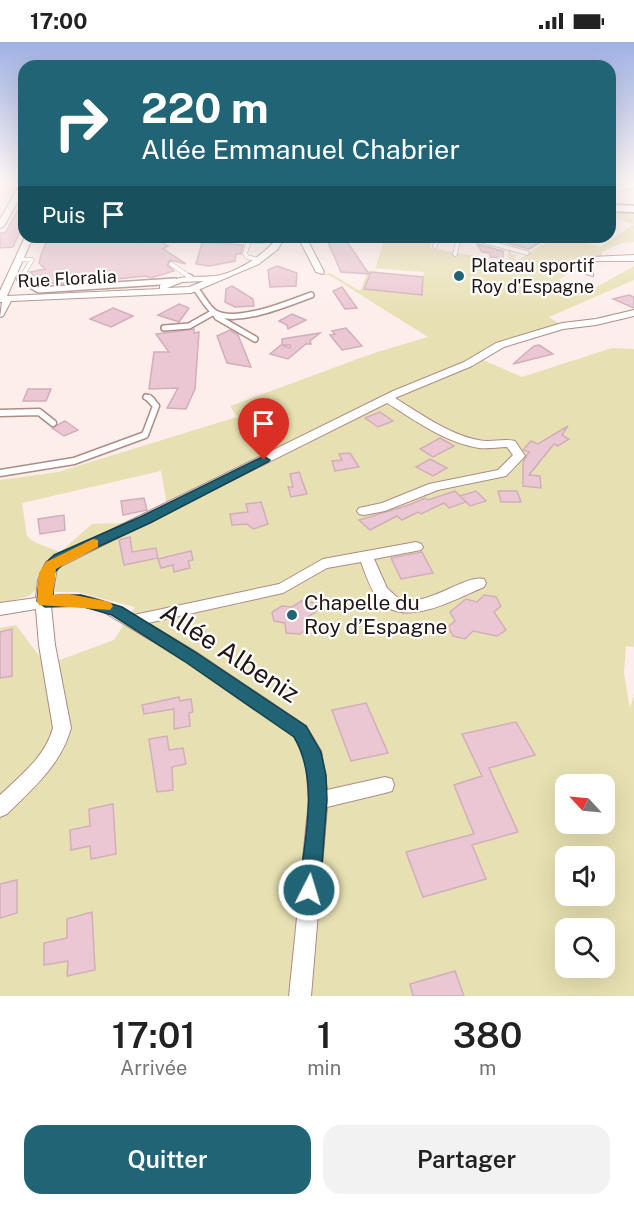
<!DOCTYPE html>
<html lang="fr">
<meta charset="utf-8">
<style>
:root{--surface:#fff;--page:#f2f2f2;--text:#222;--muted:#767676;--accent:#206476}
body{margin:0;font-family:"Public Sans",sans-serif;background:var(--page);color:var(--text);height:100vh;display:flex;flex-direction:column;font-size:22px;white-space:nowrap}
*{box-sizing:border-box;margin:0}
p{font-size:20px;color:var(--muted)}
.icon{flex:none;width:33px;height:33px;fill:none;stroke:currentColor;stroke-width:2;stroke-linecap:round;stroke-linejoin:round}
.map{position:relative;height:954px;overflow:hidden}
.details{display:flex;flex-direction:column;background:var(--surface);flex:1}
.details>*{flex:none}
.hud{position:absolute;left:18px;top:18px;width:598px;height:183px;border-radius:18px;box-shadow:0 6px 24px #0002;background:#206476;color:#fff;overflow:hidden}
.needle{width:39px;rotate:296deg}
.fabs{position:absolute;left:555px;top:732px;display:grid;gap:12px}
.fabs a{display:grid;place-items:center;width:60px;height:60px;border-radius:12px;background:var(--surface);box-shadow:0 6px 24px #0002;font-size:30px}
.pin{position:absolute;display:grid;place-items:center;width:51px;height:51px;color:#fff;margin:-62px -26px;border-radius:50% 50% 50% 0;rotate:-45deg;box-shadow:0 0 6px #0007}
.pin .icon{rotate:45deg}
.me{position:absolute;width:66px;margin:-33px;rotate:5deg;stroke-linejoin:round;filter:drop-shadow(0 0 4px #0008)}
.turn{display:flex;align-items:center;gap:21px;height:126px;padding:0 24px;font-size:27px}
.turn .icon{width:78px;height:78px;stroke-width:2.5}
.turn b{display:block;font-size:42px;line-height:51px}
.then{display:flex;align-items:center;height:57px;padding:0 24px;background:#0003;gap:12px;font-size:22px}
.eta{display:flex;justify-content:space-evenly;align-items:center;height:102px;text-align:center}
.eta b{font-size:36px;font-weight:600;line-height:42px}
.primary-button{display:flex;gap:12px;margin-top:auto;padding:12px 24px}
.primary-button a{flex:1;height:69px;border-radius:18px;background:var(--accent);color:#fff;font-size:24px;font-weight:600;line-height:69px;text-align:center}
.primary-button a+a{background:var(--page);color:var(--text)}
.status{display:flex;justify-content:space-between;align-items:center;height:42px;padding:0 30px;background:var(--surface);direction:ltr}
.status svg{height:16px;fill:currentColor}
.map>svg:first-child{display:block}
.green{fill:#e7e0b2;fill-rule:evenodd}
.building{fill:#ebc7d3;stroke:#d1aeba;stroke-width:1.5}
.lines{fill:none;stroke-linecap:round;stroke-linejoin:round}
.service-far2-casing{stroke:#ae8b85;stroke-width:5}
.service-far1-casing{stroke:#ae8b85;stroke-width:8}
.service-casing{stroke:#ae8b85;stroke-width:9}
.minor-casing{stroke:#ae8b85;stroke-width:2}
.tertiary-casing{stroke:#ae8b85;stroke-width:4}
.service-far2{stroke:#fff;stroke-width:4}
.service-far1{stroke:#fff;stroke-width:5}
.service{stroke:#fff;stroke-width:6}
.minor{fill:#fff;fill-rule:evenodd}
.tertiary{fill:#fff;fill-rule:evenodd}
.route{fill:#206476;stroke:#15414d;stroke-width:1.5}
.slow{fill:#f59e0b}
.poi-dot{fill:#206476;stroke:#fff;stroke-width:2}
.labels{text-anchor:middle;stroke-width:4.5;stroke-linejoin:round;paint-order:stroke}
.far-poi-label{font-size:18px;fill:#231614;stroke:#fff;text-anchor:start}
.far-street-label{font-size:18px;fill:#231614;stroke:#fff}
.poi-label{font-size:21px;fill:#231614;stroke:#fff;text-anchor:start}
.near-street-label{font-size:26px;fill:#231614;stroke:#fff}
</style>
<div class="status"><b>17:00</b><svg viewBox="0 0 49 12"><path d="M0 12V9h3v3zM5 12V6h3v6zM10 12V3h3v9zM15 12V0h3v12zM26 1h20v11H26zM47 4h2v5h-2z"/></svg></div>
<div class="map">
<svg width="634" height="954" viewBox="0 0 634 954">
<rect width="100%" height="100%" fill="#fdeeeb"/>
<!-- green -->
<path class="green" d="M611,168l23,1v31l-13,1 -19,9v4l-7,1 -9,10 -5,-2 -23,15 33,10 43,-24v14l-85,37 11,7 -88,35 -305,146 -6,-34 -139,32 5,33 7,6 26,10 32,-28 33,-1 -75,38 -14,29 -7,6 -29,7v-123l58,-8 179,-55 -7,-11 144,-53 54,-16 -99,-62h-10l11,-2 30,18 8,-20 55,6 1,-5 -49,-4 10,-29 39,3 2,-5h7l-3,11 54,9 5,8 18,1 2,-20 7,5h-5v3l7,1 -4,3 4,2c39,-25 37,-26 82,-13l34,-23 -23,-7z
M612,306l22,1v298l-8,-1 -2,27 6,36 4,-15v302h-634v-368l16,-3 30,40 68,-25 21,-33 -58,-15h-28l7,-24 8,-6 108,-50 225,-114 86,-38 39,17zM566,742h38v40h-38zM566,814h38v40h-38zM566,886h38v40h-38z"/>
<!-- building -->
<path class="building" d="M24,157v24l-11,24 -13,1v-15h5z
M59,195h78l1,6 18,-4 12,7 -5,3 23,15 -16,-4 -3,5 7,6 -23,7 -5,-2 -58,6 -3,-3 -23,5 -21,-2 -11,-10 15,-3 -6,-6 2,-8 5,-12 16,-4z
M332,195h12l25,37 -28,-2 -14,-32z
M485,195h65l-21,12z
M202,201h12l29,2 -2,9h-5l-1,7 -26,5 -13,-2z
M477,202l26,7v7l-13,-1v-4l-8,-1z
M277,224l20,7 -1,13 -26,1 -2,-17z
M371,230l52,5 -1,18 -58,-6z
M232,244l21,13 1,7 -19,1 -10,-5 1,-13z
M342,245l15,21 -12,1 -12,-18z
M629,253l5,2v11l-21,-9z
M179,262l10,4 -10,14 -21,-7z
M113,266l20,8 -22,11 -21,-8z
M292,272l14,6 -18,9 -1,-4 -8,-4z
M346,286l16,18 -20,4 -12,-15 5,-1 -3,-3z
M194,287v4l5,-1 -4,57 -9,20 -19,-1 11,-20 -29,1 5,-37h15l-13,-18z
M230,288l8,5 13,32 -24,-4 -10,-27z
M320,291l-10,8 1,3h-5l-18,15 -18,-5 11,-9 9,3v-3h-8v-6z
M539,303l14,9 -40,10 21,-18z
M28,347h23l-5,12h-23z
M380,370l13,9 -15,6 -13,-9z
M65,379l13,9 -14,6 -12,-8z
M568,384l-6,9 7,4 -11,7 -4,-2 -25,31 11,1 1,12 -18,-2v-24l6,-10 -6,-2 8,-9 7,3z
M440,396l14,8 -21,11 -13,-8z
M350,411l9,14 -24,4 -3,-10 10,-1 -3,-6z
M430,417l17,9 -14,8 -17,-9z
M299,430l8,22 -16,3 -3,-10h5l-3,-13z
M455,449l11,11 -17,6 -5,-5 -23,11 -3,-2 -16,8 -5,-4 -27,14 -11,-10 50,-15 16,-7 3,2z
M476,449l10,10 -16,5 -10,-10z
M498,449h19l4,11h-20z
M144,456l3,12 -24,5 -2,-14z
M261,460l7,22 -15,5 -6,-5 -15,1 -2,-11 18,-2 -2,-8z
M64,473l1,15 -25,4 -2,-15z
M130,495l2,15 24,-4 2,10 -34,7 -5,-25z
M191,509l2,9 -5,1 2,7 -16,4 -1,-7 -12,3 -3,-9z
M422,510l11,21 -32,6 -10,-21z
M484,553l12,2 5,9 -7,6 12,18 -9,6 -24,-5 -8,8 -12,-3 -5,-9 7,-6 -5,-9 16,-13 11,3z
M303,558l11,3 3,8 -11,7 2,10 -8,6 -14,-1 -1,-10 -11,-2 -2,-9 10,-6 10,1z
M12,587v47l-12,2v-46z
M179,655l1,4 11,-2 2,13 -4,1 1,13 -16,3v-20l-30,5 -2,-9z
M366,661l22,50 -37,8 -19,-51z
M516,680l19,33 -46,13 29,64 -46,13 14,34 -63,18 -17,-45 68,-18 -20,-49 28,-9 -20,-42z
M167,694l2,14 14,-2 3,16 -14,3 1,23 -16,2 -8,-53z
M113,762l3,50 -25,5 -1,-13 -19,4 -1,-20 20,-4 -1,-17z
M17,838v33l-17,5v-34z
M92,870l3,58 -28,6 1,-15 -24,4v-22l23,-5v-19z
M455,929l9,25h-51l-3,-12z"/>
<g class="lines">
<!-- service-far2 casing -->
<g class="service-far2-casing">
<path id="service-far2" d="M610,148l24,-5
M469,195l58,16
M217,198l47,1
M249,199l-4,12 2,4 12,3
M435,204l3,-9
M455,212l4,-17
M18,217l14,1 -11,18
M171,222l20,14"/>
</g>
<!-- service-far1 casing -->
<g class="service-far1-casing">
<path id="service-far1" d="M22,235l-2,2 19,11 136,-9
M189,235l2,1
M196,247c5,6 11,18 18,23 21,14 75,-9 97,-17
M164,286l25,-2 25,-14 3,5 38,22
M146,355l6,3"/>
</g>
<!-- service casing -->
<g class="service-casing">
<path id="service" d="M0,371l39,-1 14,11
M0,431l74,-12 71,-26 11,-29 -7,-8"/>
</g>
<!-- minor casing -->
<g class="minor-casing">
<path id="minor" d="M0,139h6l-6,3z
M24,141v8l-20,35 -4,2v-9l20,-34z
M25,195h8l-26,59 153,-7v-4c24,-11 30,-7 55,-9 19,-2 52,-22 62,-39h8l-7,12 -19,15 -68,29 -180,8 -8,15 -3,1 2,-15h-2v-11zM204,239l-15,6 -22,1 15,-6z
M298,195h8l18,35 -1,2 -7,-2z
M634,213v6h-38l-3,3v12l-7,-2 -1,-10 6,-7z
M634,268v6l-38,9 -33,4 -59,18 -32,19 -77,32c26,16 53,36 83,42 13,3 25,-2 37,1l10,15 -19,20 -68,14 -53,21 -21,4 -5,-1 -2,-3 2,-3 23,-5 47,-19 69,-14 15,-15 -6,-8c-9,0 -19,2 -28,1 -35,-6 -63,-27 -92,-45l-330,165 -5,28c29,-5 57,5 82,19l145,-31 44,-25 93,-17 5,2 2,3 -2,3 -47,9 13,29 13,12c31,6 65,-26 84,-21l2,4 -2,4c-27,11 -80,43 -105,13 -9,-11 -13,-25 -18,-38l-34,6 -44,25 -135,30 48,29 110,74 15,25 6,39 58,-13 7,2 2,6 -2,6 -7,2 -58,14 -16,189h-22l20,-196 -3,-37 -3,-10 -9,-17 -110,-76 -82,-49 -21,-5h-30l4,39 16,83c-10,37 -38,60 -64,86l-7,3v-22c21,-20 45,-38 53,-67l-14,-83 -3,-36 -36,6v-12l36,-5 2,-18 8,-18 347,-171 71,-29 32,-19 66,-20 34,-4z"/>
</g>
<!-- tertiary casing -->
<g class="tertiary-casing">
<path id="tertiary" d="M610,163l24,1v6l-24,-1z"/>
</g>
<!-- service-far2 -->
<use href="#service-far2" class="service-far2"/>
<!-- service-far1 -->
<use href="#service-far1" class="service-far1"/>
<!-- service -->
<use href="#service" class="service"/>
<!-- minor -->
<use href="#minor" class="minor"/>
<!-- tertiary -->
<use href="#tertiary" class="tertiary"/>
</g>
<!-- sky -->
<linearGradient id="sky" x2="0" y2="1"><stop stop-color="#a0b1e3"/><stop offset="0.51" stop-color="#fef7f6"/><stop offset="1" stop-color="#fef7f6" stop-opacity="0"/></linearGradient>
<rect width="634" height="273" fill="url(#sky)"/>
<!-- route -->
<path class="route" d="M264,414l6,4 -2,2 -118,61 -85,39 -11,11 -1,23 28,-1 41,12 73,45 111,74 15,26 5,23 1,25 -7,90 -3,8 -8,3 -7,-3 -3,-8c5,-49 21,-109 -5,-153l-110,-76 -72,-46 -31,-9 -36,1 -8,-6c2,-19 1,-33 17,-46l86,-38z"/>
<!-- slow -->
<path class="slow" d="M93,497l5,1v7l-42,22 -3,26 16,-1 36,7 5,1 3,4 -3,4 -71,-5 -2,-4 2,-28 7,-11z"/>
<!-- markers -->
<g class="poi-dot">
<circle cx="459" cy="234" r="6"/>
<circle cx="292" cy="573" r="6"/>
</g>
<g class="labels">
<!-- far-poi labels -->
<g class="far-poi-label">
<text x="471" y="230">Plateau sportif<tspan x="471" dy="21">Roy d'Espagne</tspan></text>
</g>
<!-- far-street labels -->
<g class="far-street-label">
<text transform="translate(67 237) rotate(-3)" y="6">Rue Floralia</text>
</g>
<!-- poi labels -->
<g class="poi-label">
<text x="304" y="568">Chapelle du<tspan x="304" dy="24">Roy d’Espagne</tspan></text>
</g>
<!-- near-street labels -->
<g class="near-street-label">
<text transform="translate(230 611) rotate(33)" y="9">Allée Albeniz</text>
</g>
</g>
</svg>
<div class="fabs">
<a><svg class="needle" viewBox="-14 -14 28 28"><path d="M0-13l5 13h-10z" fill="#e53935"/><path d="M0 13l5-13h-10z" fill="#767676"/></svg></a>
<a><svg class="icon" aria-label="sound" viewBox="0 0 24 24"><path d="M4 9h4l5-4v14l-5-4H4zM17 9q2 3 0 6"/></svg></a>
<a><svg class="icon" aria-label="search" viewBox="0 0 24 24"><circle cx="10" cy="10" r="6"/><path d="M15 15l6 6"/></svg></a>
</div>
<div class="pin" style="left:264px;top:418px;background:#d93025"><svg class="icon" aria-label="arrive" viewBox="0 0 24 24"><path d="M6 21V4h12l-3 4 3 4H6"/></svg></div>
<svg class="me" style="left:309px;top:848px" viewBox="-20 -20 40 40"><circle r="17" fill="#206476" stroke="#fff" stroke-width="3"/><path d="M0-11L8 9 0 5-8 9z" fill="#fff"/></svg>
<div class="hud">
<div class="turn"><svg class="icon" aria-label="right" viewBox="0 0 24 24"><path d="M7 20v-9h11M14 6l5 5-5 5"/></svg><div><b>220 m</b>Allée Emmanuel Chabrier</div></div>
<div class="then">Puis<svg class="icon" aria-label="arrive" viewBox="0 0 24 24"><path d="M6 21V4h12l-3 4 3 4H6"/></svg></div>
</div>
</div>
<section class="details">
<div class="eta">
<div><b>17:01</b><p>Arrivée</p></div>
<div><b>1</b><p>min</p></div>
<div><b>380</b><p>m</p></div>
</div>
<div class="primary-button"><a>Quitter</a><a>Partager</a></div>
</section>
